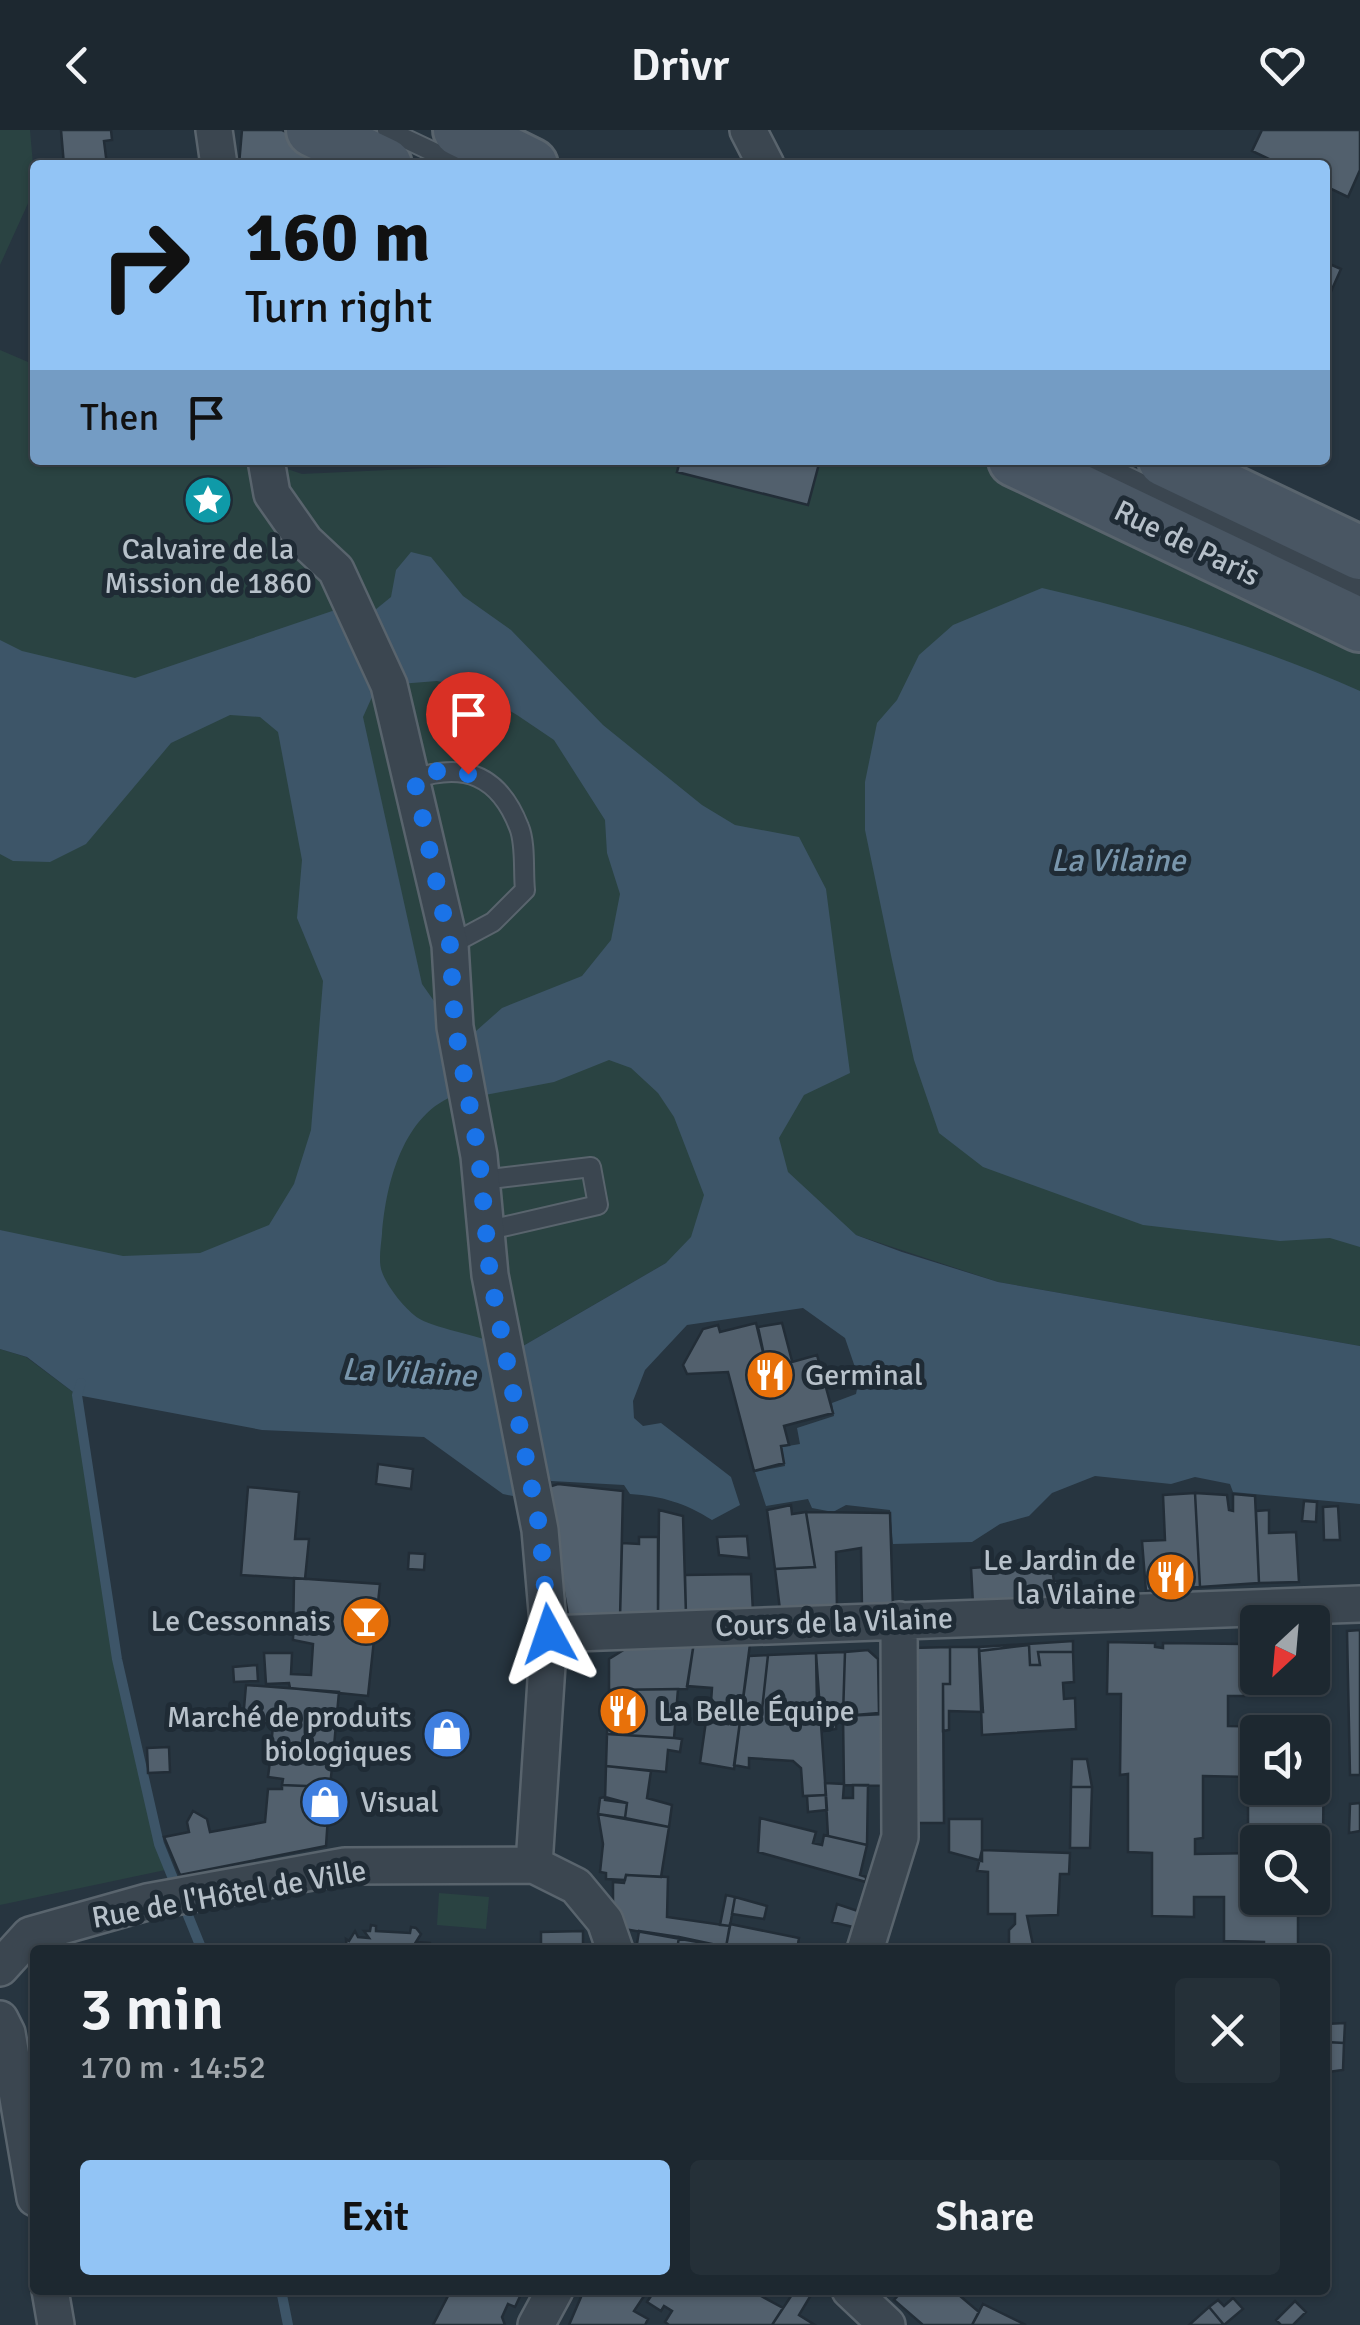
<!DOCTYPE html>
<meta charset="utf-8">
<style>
:root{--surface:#1d2830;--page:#253038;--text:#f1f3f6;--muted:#a0a6ab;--line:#3b444c;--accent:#92c4f5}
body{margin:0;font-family:Signika,sans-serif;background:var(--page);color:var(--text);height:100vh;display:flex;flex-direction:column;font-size:38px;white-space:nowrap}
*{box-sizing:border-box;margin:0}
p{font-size:32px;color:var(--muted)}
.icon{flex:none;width:55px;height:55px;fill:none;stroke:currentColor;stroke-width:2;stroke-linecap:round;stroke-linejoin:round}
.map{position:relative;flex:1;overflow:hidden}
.drawer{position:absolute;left:30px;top:1815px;width:1300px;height:350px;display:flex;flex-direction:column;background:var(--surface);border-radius:10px;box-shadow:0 2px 8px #0004,0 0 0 2px var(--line)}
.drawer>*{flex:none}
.hud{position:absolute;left:30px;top:30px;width:1300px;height:305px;border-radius:10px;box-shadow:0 2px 8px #0004,0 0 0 2px var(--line);background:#92c4f5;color:#111;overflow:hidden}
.needle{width:65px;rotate:206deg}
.tools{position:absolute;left:1240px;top:1475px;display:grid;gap:20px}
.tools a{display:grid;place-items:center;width:90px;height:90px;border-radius:10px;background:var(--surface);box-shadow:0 2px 8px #0004,0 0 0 2px var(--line);font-size:50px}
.pin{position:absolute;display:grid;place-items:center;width:85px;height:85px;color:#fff;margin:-102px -42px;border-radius:50% 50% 50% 0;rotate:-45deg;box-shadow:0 0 10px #0007}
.pin .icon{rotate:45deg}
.me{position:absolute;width:110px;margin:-55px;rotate:355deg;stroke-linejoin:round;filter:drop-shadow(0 0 8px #0008)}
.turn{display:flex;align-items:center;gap:35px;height:210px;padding:0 50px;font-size:45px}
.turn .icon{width:130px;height:130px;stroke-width:2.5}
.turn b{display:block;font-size:70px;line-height:85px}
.then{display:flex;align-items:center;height:95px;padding:0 50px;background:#0003;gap:20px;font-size:38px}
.round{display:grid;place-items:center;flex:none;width:105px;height:105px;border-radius:10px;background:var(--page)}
.overview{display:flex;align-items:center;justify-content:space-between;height:170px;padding:0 50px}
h1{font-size:60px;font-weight:600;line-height:75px}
.primary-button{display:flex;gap:20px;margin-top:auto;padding:20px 50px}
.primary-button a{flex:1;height:115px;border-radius:10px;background:var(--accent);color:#111;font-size:40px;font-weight:600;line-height:115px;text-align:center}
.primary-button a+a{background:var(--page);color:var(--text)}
header{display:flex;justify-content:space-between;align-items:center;height:130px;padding:0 50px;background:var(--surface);font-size:45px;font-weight:600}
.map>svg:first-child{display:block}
.green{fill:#2a4342}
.water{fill:#3d5568}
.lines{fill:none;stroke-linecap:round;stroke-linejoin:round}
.stream{stroke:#3d5568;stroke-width:10}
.building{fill:#52606d;stroke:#222d37;stroke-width:2.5;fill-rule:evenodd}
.lane-casing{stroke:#59646d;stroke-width:22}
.street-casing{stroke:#59646d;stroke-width:40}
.secondary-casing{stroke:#59646d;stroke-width:58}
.lane{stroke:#3b4650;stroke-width:18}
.street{stroke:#3b4650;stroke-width:35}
.secondary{stroke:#495663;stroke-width:52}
.route{stroke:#1a73e8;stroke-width:18;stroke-dasharray:0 32.4}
.labels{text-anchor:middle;stroke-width:10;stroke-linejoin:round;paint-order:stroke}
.street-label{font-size:30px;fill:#b7c1ca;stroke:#1f2b35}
.poi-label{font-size:30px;fill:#b7c1ca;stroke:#1f2b35;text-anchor:start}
.water-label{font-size:32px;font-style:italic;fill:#7996ac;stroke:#1f2b35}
</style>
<header><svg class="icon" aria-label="back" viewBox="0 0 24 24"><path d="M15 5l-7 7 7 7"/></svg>Drivr<svg class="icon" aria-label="heart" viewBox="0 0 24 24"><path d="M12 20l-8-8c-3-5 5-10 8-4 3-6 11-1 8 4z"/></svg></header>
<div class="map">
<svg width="1360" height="2195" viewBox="0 0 1360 2195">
<rect width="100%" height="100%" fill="#273540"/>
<!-- green -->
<path class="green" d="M0,0h30l5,58 -35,77z
M0,220l35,15v95h226l41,14 296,-14h376l386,181v705l-362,-64 -142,-47 -190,28 -143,83 -69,8 -454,-124z
M0,1219l26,8 51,38 40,264 42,185 11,25 -170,36z
M439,1763l50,4 -3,32 -49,-4z"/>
<!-- water -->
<path class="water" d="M411,422l20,5 32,39 48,34 92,95 99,80 33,20 64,12 27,52 24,184 -46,22 -25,43 9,34 68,63 46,17 96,30 362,64v158l-127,-12 -3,-8 -35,-7 -24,7 -76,-8 -43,17 -23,23 -29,8 -28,18 -79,2 -3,-34 -44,-5 -13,7 -21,-4 -4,-9 -42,7 -11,-34 30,-6 -3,-19 18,-3 -3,-16 37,-12 -2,-13 24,-9 3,-15 -14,-41 -42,-30 -116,17 -42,45 -12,31 1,17 9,8 18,-3 70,54 9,28 -28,15c-27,-17 -50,-24 -82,-26l-6,-9 -73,-4 -7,-15 -21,-120 143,-83 25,-26 13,-42 -30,-78 -16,-24 -27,-25 -22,-8 -55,22 -69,13 -18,-56 35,-31 80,-32 29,-36 9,-46 -13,-41 -2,-33 -51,-80 -37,-25 -47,-27 -33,-7 -50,4 -23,-66 27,-22 5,-27z
M1042,458c110,25 215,58 318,103v556l-30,-9 -50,3 -137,-16 -160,-58 -44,-34 -25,-73 -22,-100 -27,-130v-48l12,-59 20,-23 22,-45 34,-30z
M344,477l32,81 -13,29 59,267 26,37 10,73c-55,19 -72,89 -76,140 -1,11 -4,28 0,38 5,14 20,33 32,43 13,12 56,18 78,27l31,156 -20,-4 -79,-57 -162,-7 -185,-35 -50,-38 -27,-8v-119l123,26 77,-3 69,-28 25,-41 17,-54 12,-149 -26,-63 5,-58 -24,-128 -18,-15 -30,-2 -59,28 -85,101 -36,18 -37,-1 -13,-7v-214l22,11 113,27z"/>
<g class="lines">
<!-- stream -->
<path class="stream" d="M81,1253l-4,12 40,264 42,185 43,106
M281,2160l7,35"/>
</g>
<!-- building -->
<path class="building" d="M61,0h50l1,10 -8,1 3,24h-43z
M242,0h40l62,29 -3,6h-102z
M1262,0h98v40l-12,27 -23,-11v-21h-43l-30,-14z
M1325,132l16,7 -16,36z
M680,330h140l-12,45 -131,-33z
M756,1193l11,46 50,-14 16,58 -49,13 5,19 -8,1 3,17 -30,8 -26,-99 -41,2 -4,-9 20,-36 15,-4 2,7z
M782,1193l10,38 -25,8 -9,-42z
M378,1334l35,5 -2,20 -35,-5z
M558,1354l65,7 -3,127 -51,2 -24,-132z
M248,1357l51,5 -4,47h14l-4,40 -64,-4z
M1195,1363l32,2 2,15 4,1v-17l22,2 4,87 -59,4z
M1195,1363l5,94 -54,4 -4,-50 23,-1 -2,-45z
M1304,1371l13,1 -1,20 -14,-1z
M791,1375l1,9 14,-2 9,55 -40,2 -8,-59z
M1338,1376l2,34h-16l-1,-33z
M659,1380l24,6 3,99 -28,1z
M1269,1380v23l27,-1 3,50 -40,1 -3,-72z
M806,1382l84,1 3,95h-31l-1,-60 -25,4 1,57 -57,1 -5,-41 40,-2z
M747,1406l2,22 -30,-3 -2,-18z
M639,1407h19v79l-38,2 2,-75 17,1z
M409,1423l16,1 -1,16 -16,-1z
M1051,1432l3,19h12l2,18 -95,5 -2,-36z
M751,1444l2,38 -67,3 -1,-40z
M294,1448l86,6 -12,112 -78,-8 -1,-5 -23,1 -2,-31h28l-1,21 20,1 2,-31 -20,-4z
M1360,1500v145h-10l-3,-144z
M1073,1511v11h-35l2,13h-10l-1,-20 -50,6v-4z
M694,1512l56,2 -8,62 -31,-4 1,-14 -25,-2z
M694,1512l-7,47 -78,1v-31l21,-13z
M1108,1512l47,1v4l8,1v-5l81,1v52h-16v30l63,1v5h-33v56h54v-45l12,1 -1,95 -65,3v56h40v52l-34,-1v-7l-40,-1v-44h-30v20l-42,-1v-63l-24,-1v-78l-8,1 1,-81h-14zM1203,1646l45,1v62l8,-1v15l-61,1v-15l8,-1z
M1029,1515l1,20h10l-2,-13h35l1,30 -11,1 1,16 11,-1 1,31 -94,6 -3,-84z
M950,1517h29l4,65 -34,-1v19l-6,1v-47h7z
M950,1517v37h-7l1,139h-32l-1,-175z
M868,1520l10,9 1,54 -36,3 2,-64z
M845,1522l-2,64h-7v13l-12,2 -2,-27h-5l-1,-51z
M816,1523l10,142 -23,1 -2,-28 -8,-7 -44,-3v10l-15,-3 8,-58 20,3 6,-55z
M768,1525l-6,55 -20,-3 7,-51z
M257,1535l1,16 -24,1 -1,-15z
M246,1555l93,7 -6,65 -62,-7 2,-26 -30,-4z
M678,1559l-4,49 -67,-4 2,-44z
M731,1575l11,1 -8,63 -34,-6 6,-42 22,3z
M885,1584l3,72 -44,-1 -1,-69z
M607,1604l67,4 8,1 -2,13 -12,-2 -2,22 -60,-6z
M169,1617l1,25 -22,1 -1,-25z
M285,1621l48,6 -3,30 -48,-2 1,-6 -15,-2 2,-16 14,1z
M1072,1629h15l5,28h-21z
M606,1636l45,5 -4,27 25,7 -3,22 -44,-9 2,-15 -22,-3z
M825,1653l19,1 -1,14h10v-13h15l-1,60 -39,-9z
M282,1655l48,2 -4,59 -146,29 -16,-38 25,-5 -2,-10 6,-11 14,8 3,13 55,-10 3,-33h14z
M1071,1657h21l-2,61h-20z
M826,1665l1,15 -19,2 -1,-16z
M605,1667l22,6 -2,15 -27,-4 2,-16z
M1360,1673v28l-11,2 1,-29z
M598,1684l71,13 -8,50 -35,-2 -1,5 -19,-1v-6l-6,-1 3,-28z
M760,1688l56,14 -3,11 9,2 2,-10 43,10 -7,30 6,2v5l-108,-30z
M949,1689h33v42l-33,-9z
M982,1720l88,3 -1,21h-9l-2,41 -31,1 7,34h-25v-20l6,-6v-10h-27v-42l-11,-1z
M626,1745l42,2 -1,40 63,9 -4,21 -113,-20v-45l11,1z
M726,1765l9,2 -5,29 -10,-1z
M735,1767l32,9 -3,13 -32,-5z
M837,1774l21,7 -5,16 -21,-5z
M730,1794l69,14 -2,12 -71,-3z
M371,1795l5,1v5l34,2 1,-6 5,1 5,6 -5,8 14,1 5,7h-88l-1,-11 3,2 6,-10 3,6 11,1 -5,-7h6z
M583,1801v19h-92l50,-6v-12z
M639,1801l40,6 -2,13h-41z
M679,1807l47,10 15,3h-64z
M1345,1893l-1,20 -19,-1v-18z
M1325,1912l19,1 -1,27 -15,2z
M446,2160h77l-8,17 -7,-3 -6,13 3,8h-72l17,-33z
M584,2160h64l-14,21 14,8 -3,6h-76z
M655,2160h95l33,18 -11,17h-103l-4,-3 7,-11 -8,-5 -3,5 -14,-9z
M795,2160h19l-15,25 16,10h-43z
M903,2160h50l26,22 -7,13h-49l-29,-25z
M1233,2168l10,11 -19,16 -15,-18 9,-7 6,6z
M1295,2171l11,11 -13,13h-12l-5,-5z
M983,2174l43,21h-54z
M1209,2177l15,18h-35z"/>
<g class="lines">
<!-- lane casing -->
<g class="lane-casing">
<path id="lane" d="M387,0l74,35
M1093,330l267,128
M414,649c50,-17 85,-4 105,48 7,17 4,44 6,63l-32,32 -43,23
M482,1050l109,-13 7,38 -113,26"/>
</g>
<!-- street casing -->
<g class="street-casing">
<path id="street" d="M214,0l5,35
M748,0l18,35
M266,330l6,34 33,47 31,29 53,115 61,260 5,82 24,129 11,119 50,255 9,104 -15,231
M549,1504l811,-30
M865,1820l35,-113 -1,-217
M0,1838l30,-33 117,-33 198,-36 189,-1 42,21 29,35 10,29
M0,1889l7,14 28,165
M50,2160l6,35
M850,2160l37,35
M536,2195l19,-35"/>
</g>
<!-- secondary casing -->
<g class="secondary-casing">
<path id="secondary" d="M313,0l72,35
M460,0l71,35
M1015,330l345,165
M1165,330l195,93"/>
</g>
<!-- lane -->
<use href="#lane" class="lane"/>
<!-- street -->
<use href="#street" class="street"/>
<!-- secondary -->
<use href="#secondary" class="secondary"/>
</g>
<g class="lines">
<!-- route -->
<path class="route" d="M468,644l-20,-6 -34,10 36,167 5,82 24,129 11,119 50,255 9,104"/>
</g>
<!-- icons -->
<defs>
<g id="sight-disc" transform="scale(2.5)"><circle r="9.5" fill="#0f9aa8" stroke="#1f2b35"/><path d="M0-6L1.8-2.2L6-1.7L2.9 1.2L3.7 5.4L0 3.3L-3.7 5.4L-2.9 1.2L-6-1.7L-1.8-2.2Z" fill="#fff"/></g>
<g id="restaurant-disc" transform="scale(2.5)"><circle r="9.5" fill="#e8710a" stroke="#1f2b35"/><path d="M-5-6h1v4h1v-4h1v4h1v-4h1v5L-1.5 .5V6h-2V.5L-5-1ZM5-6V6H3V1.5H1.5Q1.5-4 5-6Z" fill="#fff"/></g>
<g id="bar-disc" transform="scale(2.5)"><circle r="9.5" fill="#e8710a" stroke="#1f2b35"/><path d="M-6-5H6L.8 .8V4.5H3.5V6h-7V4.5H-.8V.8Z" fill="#fff"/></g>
<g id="shop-disc" transform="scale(2.5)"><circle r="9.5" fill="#3f7fe0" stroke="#1f2b35"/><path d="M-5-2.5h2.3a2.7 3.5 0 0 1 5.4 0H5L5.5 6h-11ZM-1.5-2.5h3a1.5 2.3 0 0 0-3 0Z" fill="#fff"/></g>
</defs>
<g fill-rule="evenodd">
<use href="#sight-disc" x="208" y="370"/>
<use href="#restaurant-disc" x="770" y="1245"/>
<use href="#restaurant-disc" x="1171" y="1447"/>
<use href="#bar-disc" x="366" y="1491"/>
<use href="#restaurant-disc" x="623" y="1581"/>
<use href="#shop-disc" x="447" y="1604"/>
<use href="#shop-disc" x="325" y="1672"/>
</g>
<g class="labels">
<!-- street labels -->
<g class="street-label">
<text transform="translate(1187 413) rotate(26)" y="10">Rue de Paris</text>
<text transform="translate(834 1492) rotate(-2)" y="10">Cours de la Vilaine</text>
<text transform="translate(229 1764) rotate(-10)" y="10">Rue de l'Hôtel de Ville</text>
</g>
<!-- poi labels -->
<g class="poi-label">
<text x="208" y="429" text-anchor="middle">Calvaire de la<tspan x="208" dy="34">Mission de 1860</tspan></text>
<text x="805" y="1255">Germinal</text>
<text x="1136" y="1440" text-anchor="end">Le Jardin de<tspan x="1136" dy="34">la Vilaine</tspan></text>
<text x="331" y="1501" text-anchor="end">Le Cessonnais</text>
<text x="658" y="1591">La Belle Équipe</text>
<text x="412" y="1597" text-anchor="end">Marché de produits<tspan x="412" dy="34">biologiques</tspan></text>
<text x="360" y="1682">Visual</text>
</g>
<!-- water labels -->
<g class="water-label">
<text x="1118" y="741">La Vilaine</text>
<text transform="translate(409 1242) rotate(3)" y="11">La Vilaine</text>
</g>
</g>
</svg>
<div class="tools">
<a><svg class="needle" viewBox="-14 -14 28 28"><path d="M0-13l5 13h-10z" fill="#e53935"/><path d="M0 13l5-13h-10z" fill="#a0a6ab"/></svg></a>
<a><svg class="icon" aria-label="sound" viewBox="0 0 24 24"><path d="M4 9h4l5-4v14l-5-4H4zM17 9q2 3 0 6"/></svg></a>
<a><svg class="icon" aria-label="search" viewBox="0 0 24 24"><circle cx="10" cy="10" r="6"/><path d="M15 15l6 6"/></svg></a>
</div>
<div class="pin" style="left:468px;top:644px;background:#d93025"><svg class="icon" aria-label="arrive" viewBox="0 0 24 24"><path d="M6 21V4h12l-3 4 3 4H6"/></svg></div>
<svg class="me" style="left:549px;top:1504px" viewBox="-20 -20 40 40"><path d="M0-17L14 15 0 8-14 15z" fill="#1a73e8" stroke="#fff" stroke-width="4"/></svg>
<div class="hud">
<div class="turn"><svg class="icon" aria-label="right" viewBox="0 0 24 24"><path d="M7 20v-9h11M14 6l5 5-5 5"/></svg><div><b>160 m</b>Turn right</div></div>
<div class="then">Then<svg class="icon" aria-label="arrive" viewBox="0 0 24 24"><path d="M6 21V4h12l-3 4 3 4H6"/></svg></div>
</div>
<section class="drawer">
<div class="overview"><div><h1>3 min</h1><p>170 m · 14:52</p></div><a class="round"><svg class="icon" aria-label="close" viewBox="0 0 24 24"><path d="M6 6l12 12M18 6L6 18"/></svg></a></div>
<div class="primary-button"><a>Exit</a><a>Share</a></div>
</section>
</div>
